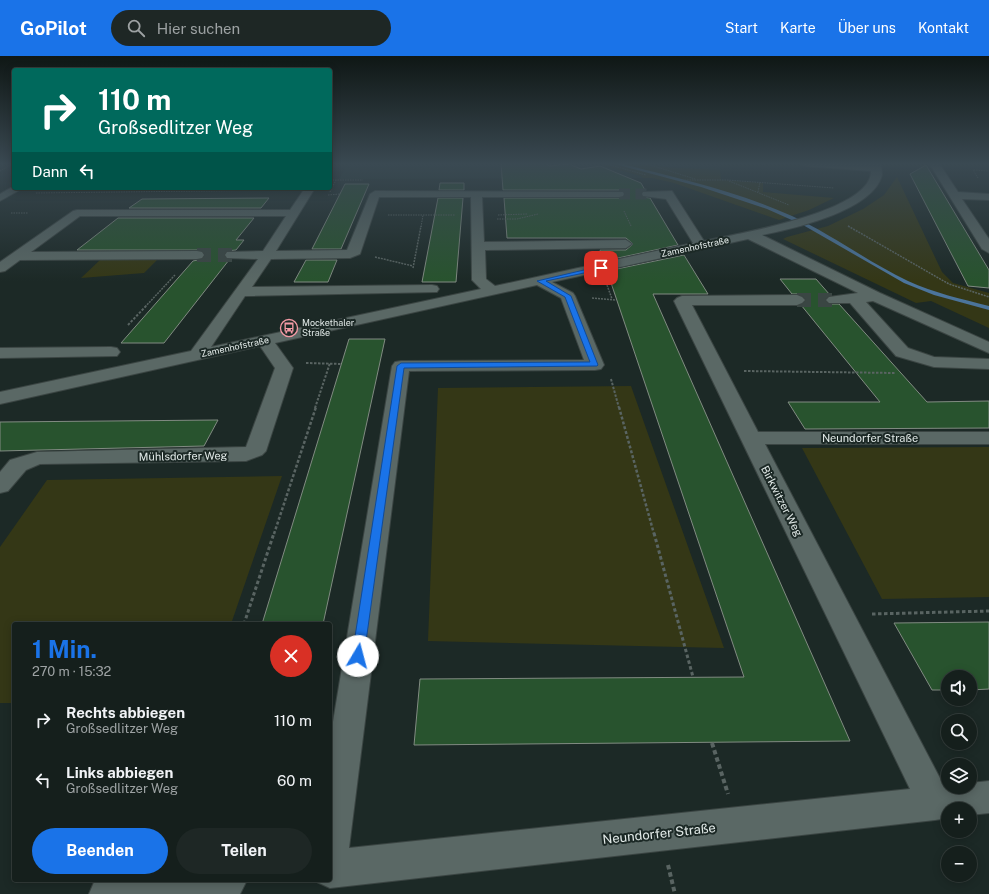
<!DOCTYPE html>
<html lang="de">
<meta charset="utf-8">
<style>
:root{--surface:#151f1c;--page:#1e2725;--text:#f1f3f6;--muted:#9da2a3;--line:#343d3b;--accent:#1a73e8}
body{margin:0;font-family:"Public Sans",sans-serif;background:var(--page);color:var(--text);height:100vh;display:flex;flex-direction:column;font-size:15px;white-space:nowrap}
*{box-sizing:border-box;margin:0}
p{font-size:13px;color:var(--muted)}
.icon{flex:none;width:22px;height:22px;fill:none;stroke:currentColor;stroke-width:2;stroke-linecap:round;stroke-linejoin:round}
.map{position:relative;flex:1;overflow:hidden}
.details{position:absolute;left:12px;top:566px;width:320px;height:260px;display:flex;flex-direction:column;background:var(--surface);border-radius:4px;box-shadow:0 2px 10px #0003,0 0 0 1px var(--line)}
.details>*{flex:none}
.hud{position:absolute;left:12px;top:12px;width:320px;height:122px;border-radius:4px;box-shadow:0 2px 10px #0003,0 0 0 1px var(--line);background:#00695c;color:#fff;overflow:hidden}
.controls{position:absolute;left:941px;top:614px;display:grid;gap:8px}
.controls a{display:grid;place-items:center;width:36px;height:36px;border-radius:50%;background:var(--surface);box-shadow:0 2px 10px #0003,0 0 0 1px var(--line);font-size:20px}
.pin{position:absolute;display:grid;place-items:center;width:34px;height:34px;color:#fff;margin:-17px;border-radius:8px;box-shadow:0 2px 6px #0006}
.me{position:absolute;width:44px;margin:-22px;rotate:8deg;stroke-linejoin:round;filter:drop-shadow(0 0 3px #0008)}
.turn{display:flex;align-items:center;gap:14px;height:84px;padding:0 20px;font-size:18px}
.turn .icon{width:52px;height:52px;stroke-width:2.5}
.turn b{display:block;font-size:28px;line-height:34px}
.then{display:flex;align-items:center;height:38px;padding:0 20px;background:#0003;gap:8px;font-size:15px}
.round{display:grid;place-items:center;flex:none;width:42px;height:42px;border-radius:21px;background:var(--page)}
.headline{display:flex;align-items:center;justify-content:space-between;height:68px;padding:0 20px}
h1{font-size:24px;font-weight:700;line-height:30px;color:var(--accent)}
.primary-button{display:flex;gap:8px;margin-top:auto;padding:8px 20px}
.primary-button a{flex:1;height:46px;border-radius:24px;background:var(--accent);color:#fff;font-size:16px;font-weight:700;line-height:46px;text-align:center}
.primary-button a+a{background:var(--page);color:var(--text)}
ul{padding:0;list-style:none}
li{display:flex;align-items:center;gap:12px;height:60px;padding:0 20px}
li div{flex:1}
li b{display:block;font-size:15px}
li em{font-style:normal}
header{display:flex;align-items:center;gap:24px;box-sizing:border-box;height:56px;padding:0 20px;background:var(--accent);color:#fff}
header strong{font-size:19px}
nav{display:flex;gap:22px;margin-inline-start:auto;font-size:14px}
.search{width:280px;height:36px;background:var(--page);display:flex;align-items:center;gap:10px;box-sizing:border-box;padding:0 14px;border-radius:22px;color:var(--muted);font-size:15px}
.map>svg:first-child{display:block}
.built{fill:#213531}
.green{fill:#343716}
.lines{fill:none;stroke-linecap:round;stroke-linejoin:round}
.stream{fill:#4b749b;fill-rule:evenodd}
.building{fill:#28532e;stroke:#818b82}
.minor-tunnel-far1{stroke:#3a4643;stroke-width:11;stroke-dasharray:11 5.5;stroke-linecap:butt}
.minor-tunnel{stroke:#3a4643;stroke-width:14;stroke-dasharray:14 7;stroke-linecap:butt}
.minor-casing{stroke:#3b4543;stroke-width:2}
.path-far5{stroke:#596462;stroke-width:1;stroke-dasharray:1.5 1;stroke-linecap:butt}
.path-far4{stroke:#596462;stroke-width:1.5;stroke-dasharray:2 1;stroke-linecap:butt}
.path-far3{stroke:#596462;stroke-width:2;stroke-dasharray:2.5 1.5;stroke-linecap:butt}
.path-far2{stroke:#596462;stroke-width:2.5;stroke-dasharray:3 2;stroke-linecap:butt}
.path-far1{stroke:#596462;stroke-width:3;stroke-dasharray:3.5 2.5;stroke-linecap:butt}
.path{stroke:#596462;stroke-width:4;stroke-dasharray:4.5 3;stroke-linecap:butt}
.minor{fill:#5a6865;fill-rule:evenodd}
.route{fill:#1a73e8;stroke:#114b97}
.labels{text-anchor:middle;stroke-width:4;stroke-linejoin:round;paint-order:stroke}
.far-street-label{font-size:9px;fill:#e2eae8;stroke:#1c2926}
.far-poi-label{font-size:9px;fill:#e2eae8;stroke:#1c2926;text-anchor:start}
.street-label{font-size:11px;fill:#e2eae8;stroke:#1c2926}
.near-street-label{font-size:13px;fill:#e2eae8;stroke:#1c2926}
</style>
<header>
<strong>GoPilot</strong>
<div class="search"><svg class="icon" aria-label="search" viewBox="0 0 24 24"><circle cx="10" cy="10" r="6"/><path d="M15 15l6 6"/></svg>Hier suchen</div>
<nav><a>Start</a><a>Karte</a><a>Über uns</a><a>Kontakt</a></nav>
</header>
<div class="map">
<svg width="989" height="838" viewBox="0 0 989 838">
<rect width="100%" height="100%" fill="#1c2926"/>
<!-- built -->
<path class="built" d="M348,107h245l48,13 2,2 -304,1z
M649,107h72l-1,7 -57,-3z"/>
<!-- green -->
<path class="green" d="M593,107h55l15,4 57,3 1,10 42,3v9l71,6 -25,12 -30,10 -105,-37 -22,-5h-9l-2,-2z
M897,121l45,95 11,11 36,10v35l-58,-27 -15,2 -133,-64 4,-2 41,-11 35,-17 21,-14z
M100,204h57l-13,13 -63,5z
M631,330l93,262 -296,-7 10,-253z
M989,391v150l-107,2 -80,-151z
M282,420l-51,148h-217v79h-14v-156l47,-67z"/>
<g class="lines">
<!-- stream -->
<path class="stream" d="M611,107h8c58,15 118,28 173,53 41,19 76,46 116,65 26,12 54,18 81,25v4l-55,-15 -30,-12 -101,-58 -36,-16 -66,-22z"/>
</g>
<!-- building -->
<path class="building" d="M501,107h42l7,3 19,-2 12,5 19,-3 41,17 4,7 -3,1v6l8,1 28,47 -74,16 -4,-11h26l7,-6 -7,-6h-119l-3,-40h115l5,-1 1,-4 -2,-3h-120z
M926,109l63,105v18l-21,-2 -58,-112z
M440,127h24v7h-25z
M345,128h24l-28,65h-29z
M269,142l-8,10h-132l13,-9z
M438,142h25l-7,84h-34z
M118,162h136l-18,22h8l-8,10 -10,1 -2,5 5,4 -65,83h-43l72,-82 9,-2 3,-5 -3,-3 -5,-1h-120z
M684,199l24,39h-55l197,447 -436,4 6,-66 324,-2 -137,-406z
M306,204h31l-9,22h-34z
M780,223h36l14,16 -5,4v2l4,3h10l88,98 62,-1v27l-184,1 -17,-27h92l-79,-97 5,-6 -8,-5h-6z
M349,283h36l-62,285h-61z
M218,364l-14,26 -204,5v-29z
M989,566v67l-19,1v-13h-22v13h-16l-38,-67z"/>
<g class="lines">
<!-- minor-tunnel-far1 -->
<path class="minor-tunnel-far1" d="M619,138h28"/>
<!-- minor-tunnel -->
<path class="minor-tunnel" d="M197,199h35
M797,244h37"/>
<!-- minor casing -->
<g class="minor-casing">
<path id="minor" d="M800,107h81c0,4 1,8 1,12 -9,36 -90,54 -120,60l118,58 109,49v11l-116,-52 -7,1 42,46 26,9 55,2v10l-55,-2 -38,-11 -46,-53h-21l-3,-3 3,-3 29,-4 -110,-54 -196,43 21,11 2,3 29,69 -3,4 -6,1 -186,1 -60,477 561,-59 -236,-488 3,-3 5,-2 115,-1 5,2 3,3 -3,3 -5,2h-105l66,127h231v12h-224l179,342 26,1v-4l19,-2v32l-19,2v-6h-22v9l-13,2 -605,68 -13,-6 -1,-2h14v-140l62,-374 3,-4 6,-1 183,-1 -23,-62 -24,-13 -262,58 18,25 -27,83 -4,4 -16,6 -206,3 -14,6 -18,21 -8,2v-21l10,-12 27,-8 209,-5 29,-79 -15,-22 -260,58v-12l191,-41 67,-92 -31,-1 -2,-3 2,-3 36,-1 23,-35h-206l-49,36 166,-1 5,1 2,3 -2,3 -5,1 -177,1 -15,11 -5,1v-10l73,-51 4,-1h213l15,-22h10l-39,63 71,-1 23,-56 5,-3 248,1 1,2 -1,2 -4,1h-137l2,45 142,-2 6,4 -6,4 -141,2 1,29 9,7 198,-43 -27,-44 -23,-3 -1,-2 1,-2 29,-1 32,50c31,-7 168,-29 167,-70l-66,-5zM379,141h92l1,83 9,9 -270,58 34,-51 192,-4 2,-3 -2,-3 -5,-1 -180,2 19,-28 79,-1 10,-4z
M929,107h10l19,29 31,2v6l-27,-1 27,40v14l-7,-4z
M14,130v2h9l-23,13v-7z
M111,291l6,1 3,4 -3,4 -117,2v-10z
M95,824h152l-7,14h-151z"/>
</g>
<!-- path-far5 -->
<path class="path-far5" d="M603,107l43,12
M644,107l51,16
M0,115l14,-8
M978,122l-5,-8 16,1
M330,124h33
M682,124h45l107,8
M729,125l60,24
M330,136l6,-12
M758,136l2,-10
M36,137l249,-3
M328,139l12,-1
M624,155l7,15
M11,157h17
M388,159h67
M498,159l29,-1
M497,163h20l21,-5
M848,170l2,1
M421,171l2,-12"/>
<!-- path-far4 -->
<path class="path-far4" d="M848,170l101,58 40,13
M375,201l38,9
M413,212l8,-42
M607,229l5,14
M592,242l24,2
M145,251l30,-32"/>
<!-- path-far3 -->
<path class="path-far3" d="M128,269l18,-19
M306,307l36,1
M744,315l151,2
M611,323l8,29
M315,352l15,-45"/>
<!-- path-far2 -->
<path class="path-far2" d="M619,351l35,127
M274,478l42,-127"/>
<!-- path-far1 -->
<path class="path-far1" d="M654,477l39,144
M872,558l117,-3
M244,568l30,-91"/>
<!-- path -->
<path class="path" d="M712,687l16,51
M668,809l7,29"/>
<!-- minor -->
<use href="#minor" class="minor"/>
</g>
<!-- sky -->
<linearGradient id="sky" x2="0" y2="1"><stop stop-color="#0f1715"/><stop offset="0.48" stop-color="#3a4952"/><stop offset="1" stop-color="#3a4952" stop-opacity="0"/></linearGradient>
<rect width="989" height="225" fill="url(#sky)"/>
<!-- route -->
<path class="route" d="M601,210l2,3 -57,12 25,15 27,69 -1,1 -193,2 -40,288 -1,3h-9l-2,-3 45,-290 4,-3 189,-1 -25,-65 -28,-16z"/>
<!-- icons -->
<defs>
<g id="bus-ring" transform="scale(0.9)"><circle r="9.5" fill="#1c2926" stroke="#f49aa5" stroke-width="1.5"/><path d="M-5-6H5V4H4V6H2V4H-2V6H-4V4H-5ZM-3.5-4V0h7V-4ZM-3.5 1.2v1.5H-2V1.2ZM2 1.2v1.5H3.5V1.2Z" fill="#f49aa5"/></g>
</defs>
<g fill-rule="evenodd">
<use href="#bus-ring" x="289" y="272"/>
</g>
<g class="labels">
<!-- far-street labels -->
<g class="far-street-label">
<text transform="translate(695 191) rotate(-12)" y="3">Zamenhofstraße</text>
<text transform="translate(235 291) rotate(-12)" y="3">Zamenhofstraße</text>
</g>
<!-- far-poi labels -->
<g class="far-poi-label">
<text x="302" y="270">Mockethaler<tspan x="302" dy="10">Straße</tspan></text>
</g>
<!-- street labels -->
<g class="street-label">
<text x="870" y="386">Neundorfer Straße</text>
<text transform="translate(183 400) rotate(-1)" y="4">Mühlsdorfer Weg</text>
<text transform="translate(782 445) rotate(63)" y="4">Birkwitzer Weg</text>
</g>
<!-- near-street labels -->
<g class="near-street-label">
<text transform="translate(659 777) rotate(-6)" y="5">Neundorfer Straße</text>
</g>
</g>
</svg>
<div class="controls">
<a><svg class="icon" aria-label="sound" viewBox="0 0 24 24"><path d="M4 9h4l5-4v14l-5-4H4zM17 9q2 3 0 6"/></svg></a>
<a><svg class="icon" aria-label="search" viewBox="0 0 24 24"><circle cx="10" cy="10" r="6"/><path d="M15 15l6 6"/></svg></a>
<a><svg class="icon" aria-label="layers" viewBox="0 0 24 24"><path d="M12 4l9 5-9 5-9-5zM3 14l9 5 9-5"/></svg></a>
<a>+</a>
<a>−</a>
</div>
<div class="pin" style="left:601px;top:212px;background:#d93025"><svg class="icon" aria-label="arrive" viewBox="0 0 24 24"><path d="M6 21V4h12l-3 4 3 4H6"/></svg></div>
<svg class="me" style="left:358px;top:600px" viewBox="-20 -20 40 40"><circle r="19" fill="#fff"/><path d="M0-13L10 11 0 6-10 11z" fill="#1a73e8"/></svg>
<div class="hud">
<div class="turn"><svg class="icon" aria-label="right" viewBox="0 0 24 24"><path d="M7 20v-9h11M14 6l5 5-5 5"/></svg><div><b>110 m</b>Großsedlitzer Weg</div></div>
<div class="then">Dann<svg class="icon" aria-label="left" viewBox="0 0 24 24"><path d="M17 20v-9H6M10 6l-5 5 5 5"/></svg></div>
</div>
<section class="details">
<div class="headline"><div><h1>1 Min.</h1><p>270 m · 15:32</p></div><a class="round" style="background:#d93025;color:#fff"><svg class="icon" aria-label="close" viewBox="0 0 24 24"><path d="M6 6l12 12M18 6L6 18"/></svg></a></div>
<ul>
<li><svg class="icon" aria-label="right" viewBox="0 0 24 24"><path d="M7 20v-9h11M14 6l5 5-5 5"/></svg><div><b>Rechts abbiegen</b><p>Großsedlitzer Weg</p></div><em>110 m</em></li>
<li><svg class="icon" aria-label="left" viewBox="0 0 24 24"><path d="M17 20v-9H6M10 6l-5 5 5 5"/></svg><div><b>Links abbiegen</b><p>Großsedlitzer Weg</p></div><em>60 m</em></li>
</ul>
<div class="primary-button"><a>Beenden</a><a>Teilen</a></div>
</section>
</div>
